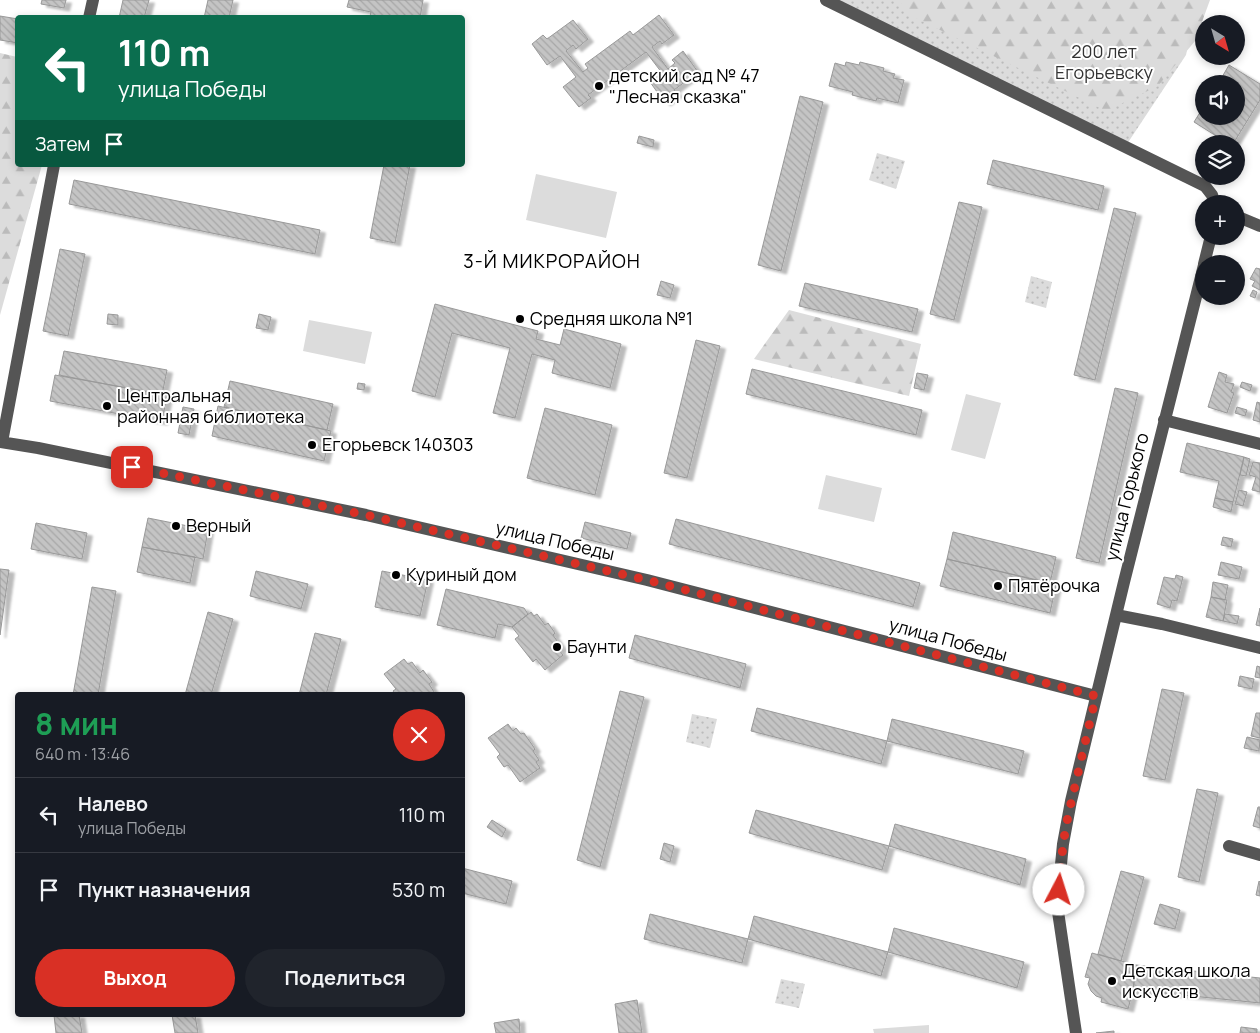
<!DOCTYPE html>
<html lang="ru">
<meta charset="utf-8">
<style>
:root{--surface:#171b24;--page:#20242c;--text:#f1f3f6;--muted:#9ea1a6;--line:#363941;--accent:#d93025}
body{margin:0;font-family:Manrope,sans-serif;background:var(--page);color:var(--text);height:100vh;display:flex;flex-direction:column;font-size:19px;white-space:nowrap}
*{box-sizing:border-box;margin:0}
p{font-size:16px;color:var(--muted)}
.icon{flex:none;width:28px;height:28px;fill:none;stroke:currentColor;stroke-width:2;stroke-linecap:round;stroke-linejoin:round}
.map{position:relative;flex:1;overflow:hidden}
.panel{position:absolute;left:15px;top:692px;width:450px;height:325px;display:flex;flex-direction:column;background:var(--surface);border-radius:5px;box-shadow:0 2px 8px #0003}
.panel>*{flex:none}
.banner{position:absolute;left:15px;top:15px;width:450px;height:152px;border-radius:5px;box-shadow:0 2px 8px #0003;background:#0b6e4f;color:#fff;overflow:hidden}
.needle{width:32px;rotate:143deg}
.controls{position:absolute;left:1195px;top:15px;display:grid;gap:10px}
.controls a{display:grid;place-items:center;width:50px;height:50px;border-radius:50%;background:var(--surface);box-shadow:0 2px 8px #0003;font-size:25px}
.pin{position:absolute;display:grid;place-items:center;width:42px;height:42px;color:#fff;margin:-21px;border-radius:10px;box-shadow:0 2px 8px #0006}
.me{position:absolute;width:55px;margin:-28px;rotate:5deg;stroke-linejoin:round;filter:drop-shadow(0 0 4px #0008)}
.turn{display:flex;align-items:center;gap:18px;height:105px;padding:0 20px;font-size:22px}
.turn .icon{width:65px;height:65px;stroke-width:2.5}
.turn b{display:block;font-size:35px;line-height:42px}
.then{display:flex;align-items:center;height:48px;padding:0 20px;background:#0003;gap:10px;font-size:19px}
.round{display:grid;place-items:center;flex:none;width:52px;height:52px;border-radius:26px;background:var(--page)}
.headline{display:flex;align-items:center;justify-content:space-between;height:85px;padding:0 20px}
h1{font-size:30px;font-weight:700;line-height:38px;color:#1e9e55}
.cta{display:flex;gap:10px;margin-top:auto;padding:10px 20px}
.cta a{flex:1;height:58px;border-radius:30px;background:var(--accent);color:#fff;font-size:20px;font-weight:700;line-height:58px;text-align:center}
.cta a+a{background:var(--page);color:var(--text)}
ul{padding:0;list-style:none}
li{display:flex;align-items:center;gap:15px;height:75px;padding:0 20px;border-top:1px solid var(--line)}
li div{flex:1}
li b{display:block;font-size:19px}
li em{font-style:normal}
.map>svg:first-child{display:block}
.green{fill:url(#green-dots)}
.forest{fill:url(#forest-firs)}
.pitch{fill:#dcdcdc}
.building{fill:url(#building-back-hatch);stroke:#999;filter:url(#shadow)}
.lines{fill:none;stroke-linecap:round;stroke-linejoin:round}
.minor{stroke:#555;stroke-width:12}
.route{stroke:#d93025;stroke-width:9;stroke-dasharray:0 16.2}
.poi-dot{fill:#000;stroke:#fff;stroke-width:2}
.labels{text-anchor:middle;stroke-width:4;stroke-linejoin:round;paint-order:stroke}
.park-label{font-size:18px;fill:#333;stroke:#fff}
.poi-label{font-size:18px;fill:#000;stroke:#fff;text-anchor:start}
.street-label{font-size:18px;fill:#000;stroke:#fff}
.neighbourhood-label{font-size:19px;letter-spacing:1px;fill:#000;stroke:#fff}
</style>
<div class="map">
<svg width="1260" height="1033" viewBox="0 0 1260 1033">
<defs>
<pattern id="green-dots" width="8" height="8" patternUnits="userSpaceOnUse" patternTransform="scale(1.25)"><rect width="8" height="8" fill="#dcdcdc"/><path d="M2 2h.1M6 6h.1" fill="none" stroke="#bbb" stroke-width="1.8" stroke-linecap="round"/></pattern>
<pattern id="forest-firs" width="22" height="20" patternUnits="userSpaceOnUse" patternTransform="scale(1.25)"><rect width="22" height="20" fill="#dcdcdc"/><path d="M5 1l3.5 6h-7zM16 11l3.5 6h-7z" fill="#bbb"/></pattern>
<pattern id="building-back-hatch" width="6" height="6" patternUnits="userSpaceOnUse" patternTransform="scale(1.25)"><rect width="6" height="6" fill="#c4c4c4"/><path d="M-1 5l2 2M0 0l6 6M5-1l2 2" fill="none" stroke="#a7a7a7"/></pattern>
<filter id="shadow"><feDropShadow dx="5.5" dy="3" stdDeviation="1" flood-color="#0004"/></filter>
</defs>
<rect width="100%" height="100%" fill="#fff"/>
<!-- green -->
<path class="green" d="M832,0h366l-12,55 -59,89z
M877,153l28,8 -9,28 -27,-9z
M1031,276l21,6 -6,26 -21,-6z
M692,714l25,5 -7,29 -24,-6z
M781,979l24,5 -6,24 -24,-5z"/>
<!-- forest -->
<path class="forest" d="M900,0h310l-15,41 -37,45 -52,25 -201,-98z
M0,53l17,4 1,108h24l-42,150z
M789,310l132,34 -12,52 -155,-37z"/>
<!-- pitch -->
<path class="pitch" d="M536,174l81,18 -11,46 -80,-18z
M309,320l63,12 -7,32 -62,-13z
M966,394l35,9 -16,56 -34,-9z
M826,475l56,13 -8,34 -56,-13z
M929,1025v8h-55l-1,-4z"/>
<!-- building -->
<path class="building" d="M42,0h24l-2,8 -23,-4z
M123,0h26l-5,18h-25z
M208,0h25l-4,18h-25z
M349,0h74l-3,18 -50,-2 1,-4 -24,-5z
M659,15l15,20 -12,9 -2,-3 -8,6 16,22 7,-6 -3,-3 11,-9 15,21 -24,18 3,4 -12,9 -15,-21 12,-9 -16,-21 -58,43 3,3 -12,9 -16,-20 13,-10 -16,-21 -13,9 -15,-21 11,-9 4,4 26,-19 15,19 -12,10 -3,-4 -7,6 17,21 5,-4 -3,-4 11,-8 34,-25 3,4z
M0,16l18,3v24l-18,-3z
M846,62l13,3 1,-3 24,6 -1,3 12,3 -2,4 11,2 -6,23 -21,-5 -1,3 -24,-6 1,-3 -24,-6 6,-23 10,3z
M1229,65l31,19v16l-27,44h-4l-35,-22 10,-16v10h32v-32h-18z
M800,96l23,6 -42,169 -23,-6z
M639,136l15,4 -1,7 -16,-4z
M993,160l111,26 -6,24 -111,-26z
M384,165h26l-15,78 -25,-5z
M74,180l246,50 -5,24 -246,-50z
M959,202l23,5 -28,113 -24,-6z
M1114,208l22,5 -41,167 -21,-5z
M60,249l25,5 -17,82 -25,-5z
M1256,268l4,1v21l-8,-4 3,-5 -5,-2z
M661,281l13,4 -4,13 -13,-3z
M805,283l113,26 -6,23 -113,-26z
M1253,290l4,2 -2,6 -5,-2z
M435,304l103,27 -2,8 24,6 4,-16 57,15 -11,44 -58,-15 3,-13 -23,-6 -17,64 -22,-5 17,-65 -58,-15 -17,64 -23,-6z
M108,314l10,1v10l-11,-1z
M259,314l12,3 -3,13 -12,-2z
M696,340l24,6 -33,132 -23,-5z
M64,351l103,19 -5,25 -103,-20z
M752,369l170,41 -6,25 -170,-41z
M1219,372l8,3 -2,7 9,2 -3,8 3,1 -7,20 -19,-6z
M917,373l11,2 -4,15 -10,-2z
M55,375l112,20 -5,27 -112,-21z
M230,381l103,23 -6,26 -103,-23z
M1242,382l10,3 -2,6 -10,-4z
M358,383l7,1 -1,6 -7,-1z
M1115,388l23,5 -39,170 -23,-5z
M1257,402l3,1v19l-7,-2z
M218,406l113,25 -7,30 -112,-25z
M183,407l11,2 -5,26 -11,-2z
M1237,407l10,3 -2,6 -10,-3z
M545,408l67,17 -17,70 -68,-17z
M1187,443l57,14 -11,45 -18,-4 4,-17 -39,-9z
M1244,457l6,2 -4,17 -6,-1z
M1253,462l7,1v29l-8,-2 4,-13 -7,-2z
M1239,490l8,2 -4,14 -8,-2z
M1215,498l18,4 -2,10 -18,-5z
M148,518l60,12 -5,29 -61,-12z
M676,519l244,64 -7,24 -244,-63z
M585,522l46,11 -4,16 -46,-11z
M36,523l51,10 -5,26 -51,-10z
M953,532l103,25 -6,26 -103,-24z
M1223,537l10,2 -2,8 -10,-2z
M142,547l53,10 -5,26 -53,-11z
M947,559l109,26 -6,28 -110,-27z
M1221,562l21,5 -3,12 -21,-4z
M0,569l9,1 -9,65z
M256,571l52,13 -7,25 -51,-13z
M382,571l46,9 -8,36 -45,-9z
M1176,575l7,2 -6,24 -5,-1 -2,8 -13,-4 7,-27 11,2z
M1213,582l15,3 -3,15 -14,-3z
M92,587l24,4 -18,104h-25z
M446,589l78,19 4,6 -16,13 -14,-3 -3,14 -58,-13z
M1211,597l16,3 -4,21 -17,-4z
M1260,608v18l-4,-1z
M208,612l25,7 -22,76h-26z
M531,612l3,4 3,-2 8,11 3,-2 7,10 -2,2 9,13 -3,2 4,5 -18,15 -9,-11 -3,3 -18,-23 4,-3 -7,-9z
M1225,614l14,2 -2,8 -14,-3z
M315,633l26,6 -15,56h-27z
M635,635l111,29 -6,24 -111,-30z
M404,659l4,5 4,-2 8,11 3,-3 9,12 -3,2 7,11h-40l-3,-4 3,-2 -12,-15z
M1257,666l3,1v11l-5,-1z
M1240,676l14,3 -2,10 -14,-3z
M1162,689l22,4 -19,87 -22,-4z
M620,691l24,6 -44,170 -23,-7z
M757,708l130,33 -6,23 -130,-33z
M1256,713h4v25l-9,-2z
M892,719l132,32 -6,23 -131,-33z
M508,724l5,7 3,-3 5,6 3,-1 11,16 -2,2 6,9 -3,2 4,6 -20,14 -12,-17 -4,2 -7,-10 3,-3 -12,-16z
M1247,737l13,3 -1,11 -15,-3z
M1197,789l21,4 -19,89 -21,-5z
M1258,807h2v21l-7,-2z
M756,810l133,36 -7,24 -133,-37z
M492,820l14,9 -4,8 -15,-10z
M895,824l131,35 -6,26 -131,-39z
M664,843l10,3 -4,16 -10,-3z
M462,868l50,13 -6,23 -44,-11z
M1121,871l23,6 -23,84 -23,-7z
M1259,881l1,1v14l-4,-1z
M1160,904l20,6 -5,19 -21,-5z
M650,914l98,25 -6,24 -98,-24z
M754,916l134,36 -7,24 -133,-37z
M894,928l130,34 -7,26 -129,-36z
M1092,953l44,12 -3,25 -5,19 -27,-7 1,-4 -6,-2 -5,-5 -3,-7 2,-6 -5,-1z
M1136,965l124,13v25l-127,-13z
M637,1000l5,33h-23l-4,-29z
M54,1015h25l3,18h-26z
M172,1015h23l3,18h-23z
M519,1019l1,14h-24l-2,-10z
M1241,1027l16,2v4h-17z
M1114,1031v2h-18z"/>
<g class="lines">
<!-- minor -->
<path class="minor" d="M826,0l379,186 7,9 3,9
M89,18l4,-18
M1236,216l24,10
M1204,264l7,-28
M1164,420l96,24
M0,442l38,6 328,67 281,65 449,116
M2,442l52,-277
M1116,615l46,9 98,24
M1229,846l31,9
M1076,1033l-19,-128 6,-61 8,-43 53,-219 80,-317"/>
</g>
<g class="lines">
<!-- route -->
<path class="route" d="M132,467l234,48 281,65 449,116 -28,120 -5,28 -4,46"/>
</g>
<!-- markers -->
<g class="poi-dot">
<circle cx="599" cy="86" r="5"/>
<circle cx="520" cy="319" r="5"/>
<circle cx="107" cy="406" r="5"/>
<circle cx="312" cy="445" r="5"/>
<circle cx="176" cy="526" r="5"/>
<circle cx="396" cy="575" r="5"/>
<circle cx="998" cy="586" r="5"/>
<circle cx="557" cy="647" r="5"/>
<circle cx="1112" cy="981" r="5"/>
</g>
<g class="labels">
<!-- park labels -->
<g class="park-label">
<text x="1104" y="58">200 лет<tspan x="1104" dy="21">Егорьевску</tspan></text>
</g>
<!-- poi labels -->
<g class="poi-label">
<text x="609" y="82">детский сад № 47<tspan x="609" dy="21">"Лесная сказка"</tspan></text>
<text x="530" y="325">Средняя школа №1</text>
<text x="117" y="402">Центральная<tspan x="117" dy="21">районная библиотека</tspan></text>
<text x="322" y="451">Егорьевск 140303</text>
<text x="186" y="532">Верный</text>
<text x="406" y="581">Куриный дом</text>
<text x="1008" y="592">Пятёрочка</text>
<text x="567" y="653">Баунти</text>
<text x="1122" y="977">Детская школа<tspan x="1122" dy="21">искусств</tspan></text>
</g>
<!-- street labels -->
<g class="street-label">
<text transform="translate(1127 497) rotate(-76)" y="6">улица Горького</text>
<text transform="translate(555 541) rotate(13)" y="6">улица Победы</text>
<text transform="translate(948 640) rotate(15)" y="6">улица Победы</text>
</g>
<!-- neighbourhood labels -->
<g class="neighbourhood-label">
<text x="552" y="268">3-Й МИКРОРАЙОН</text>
</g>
</g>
</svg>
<div class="controls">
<a><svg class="needle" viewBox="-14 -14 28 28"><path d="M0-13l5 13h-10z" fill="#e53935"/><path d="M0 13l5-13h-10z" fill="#9ea1a6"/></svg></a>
<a><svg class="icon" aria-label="sound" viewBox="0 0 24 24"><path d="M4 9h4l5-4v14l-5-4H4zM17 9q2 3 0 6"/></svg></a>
<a><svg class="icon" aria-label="layers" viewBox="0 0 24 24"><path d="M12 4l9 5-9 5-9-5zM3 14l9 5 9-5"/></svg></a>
<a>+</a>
<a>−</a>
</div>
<div class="pin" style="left:132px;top:467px;background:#d93025"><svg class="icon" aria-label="arrive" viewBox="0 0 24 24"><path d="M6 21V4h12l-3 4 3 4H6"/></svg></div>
<svg class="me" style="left:1059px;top:890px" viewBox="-20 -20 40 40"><circle r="19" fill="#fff"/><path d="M0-13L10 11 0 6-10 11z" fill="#d93025"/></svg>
<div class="banner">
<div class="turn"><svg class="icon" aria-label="left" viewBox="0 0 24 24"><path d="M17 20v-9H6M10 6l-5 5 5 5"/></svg><div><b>110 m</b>улица Победы</div></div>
<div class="then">Затем<svg class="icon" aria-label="arrive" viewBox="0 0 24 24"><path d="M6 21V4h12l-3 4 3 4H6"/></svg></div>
</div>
<section class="panel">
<div class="headline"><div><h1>8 мин</h1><p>640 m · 13:46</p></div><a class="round" style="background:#d93025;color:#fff"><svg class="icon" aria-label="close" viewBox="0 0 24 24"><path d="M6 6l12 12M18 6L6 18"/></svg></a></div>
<ul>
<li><svg class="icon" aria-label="left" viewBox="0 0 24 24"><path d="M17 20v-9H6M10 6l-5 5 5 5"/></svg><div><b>Налево</b><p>улица Победы</p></div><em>110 m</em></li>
<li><svg class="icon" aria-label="arrive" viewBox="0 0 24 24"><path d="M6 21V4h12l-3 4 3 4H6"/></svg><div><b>Пункт назначения</b></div><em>530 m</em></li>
</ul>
<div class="cta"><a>Выход</a><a>Поделиться</a></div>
</section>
</div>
